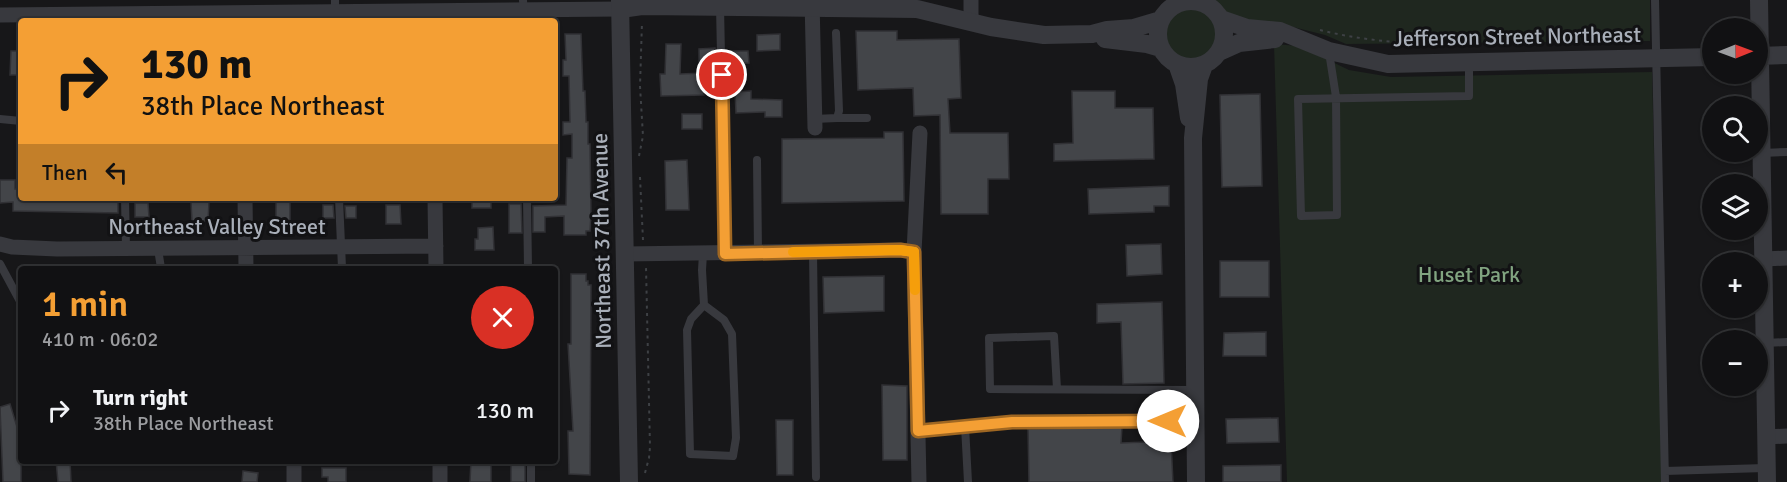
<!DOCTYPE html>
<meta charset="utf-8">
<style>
:root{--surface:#111113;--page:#1a1a1c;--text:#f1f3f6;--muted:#9c9da0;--line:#303133;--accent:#f49f34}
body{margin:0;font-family:Signika,sans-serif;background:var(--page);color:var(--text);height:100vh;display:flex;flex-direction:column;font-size:22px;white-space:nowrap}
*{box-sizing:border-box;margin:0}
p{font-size:20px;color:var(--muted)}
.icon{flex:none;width:33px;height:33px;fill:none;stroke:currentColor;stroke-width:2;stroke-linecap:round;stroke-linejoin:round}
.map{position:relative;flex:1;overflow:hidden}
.drawer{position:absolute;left:18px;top:266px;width:540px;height:198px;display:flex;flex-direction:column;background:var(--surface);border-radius:6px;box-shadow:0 2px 4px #0004,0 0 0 2px var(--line)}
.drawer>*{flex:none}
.top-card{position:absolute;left:18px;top:18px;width:540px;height:183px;border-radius:6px;box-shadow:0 2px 4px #0004,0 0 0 2px var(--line);background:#f49f34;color:#111;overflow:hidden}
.needle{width:39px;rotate:89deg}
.tools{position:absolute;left:1702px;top:18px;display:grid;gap:12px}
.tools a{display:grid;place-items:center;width:66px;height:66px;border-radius:50%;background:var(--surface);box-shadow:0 2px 4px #0004,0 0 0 2px var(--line);font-size:30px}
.pin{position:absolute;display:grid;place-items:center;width:51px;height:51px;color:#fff;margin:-26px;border:3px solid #fff;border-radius:50%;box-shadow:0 2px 6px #0007}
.me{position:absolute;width:66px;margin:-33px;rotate:270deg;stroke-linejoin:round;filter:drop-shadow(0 0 4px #0008)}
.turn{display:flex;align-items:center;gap:21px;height:126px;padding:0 24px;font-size:27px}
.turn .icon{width:78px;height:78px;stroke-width:2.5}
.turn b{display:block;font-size:42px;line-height:51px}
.then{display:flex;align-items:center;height:57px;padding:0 24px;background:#0003;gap:12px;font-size:22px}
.round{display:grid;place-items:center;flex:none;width:63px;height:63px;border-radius:32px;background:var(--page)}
.overview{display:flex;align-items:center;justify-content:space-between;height:102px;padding:0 24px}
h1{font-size:36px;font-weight:600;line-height:45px;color:var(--accent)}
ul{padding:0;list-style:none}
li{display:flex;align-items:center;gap:18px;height:84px;padding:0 24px}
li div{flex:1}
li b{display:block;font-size:22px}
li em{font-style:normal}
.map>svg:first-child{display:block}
.green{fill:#1f271f}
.building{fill:#434549;stroke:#313135;stroke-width:1.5}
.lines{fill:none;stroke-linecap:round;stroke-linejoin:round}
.path{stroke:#3e4145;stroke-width:2;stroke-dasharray:3 4.5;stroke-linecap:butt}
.service{stroke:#38393e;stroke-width:8}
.minor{stroke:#38393e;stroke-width:15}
.tertiary{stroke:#38393e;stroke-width:18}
.route-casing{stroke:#9f6722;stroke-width:15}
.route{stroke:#f49f34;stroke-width:10}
.slow{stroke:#f59e0b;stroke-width:10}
.labels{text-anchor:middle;stroke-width:6;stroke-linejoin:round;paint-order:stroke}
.street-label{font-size:22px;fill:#a9afb9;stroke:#121214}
.park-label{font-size:22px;fill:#81a480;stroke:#121214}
</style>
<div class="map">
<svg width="1787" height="482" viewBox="0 0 1787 482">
<rect width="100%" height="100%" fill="#171719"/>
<!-- green -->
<path class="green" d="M1213,0h437v41l-304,3 -21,-9 -40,-10 -41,-2 -21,-8z
M1163 35a27 27 0 1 1 54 0a27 27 0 1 1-54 0Z
M1274,44l25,2 50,24 42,7 261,-5 10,410h-375z"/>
<!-- building -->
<path class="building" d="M856,31h41v9l62,-1 2,59 -13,1 2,34h58l1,46h-21v35h-47l-1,-99 -26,1 -1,-28 -55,2z
M565,34h16l2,57h2l1,31h2v22h2l1,71 -1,16h-4v4h-22v-19l-19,1v15h-12v-26l33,-1 1,-47h5v-24l-9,1v-13h7l-1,-46h-6v-16h3z
M780,34v16l-23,1v-16z
M666,44h15l-1,30 23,-1 1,22 -43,1 -1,-22h5z
M715,48v13l-16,1v-13z
M11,51h10v24h-11z
M727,51h21l1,12 -18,1v-4h-4z
M751,91v8l31,1v17h-17v-5l-29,1 -1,-21z
M1072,91h43v17h38l1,51 -100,2v-17l19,-1z
M1260,94l2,92 -40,1 -2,-92z
M682,114h20v15h-20z
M884,132h19l1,69 -122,2v-64l102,-1z
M687,160l2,50h-23l-1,-49z
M0,180h15v9h6v9h97v15l-105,-2v-9l-13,1z
M1169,186v20h-15v6l-65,2 -1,-25z
M276,198h14v22l-14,-1z
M472,198h19v10h-19z
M191,202h18l-1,19h-16z
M135,203h13l1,14h-14z
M509,204h12l1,29h-13z
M323,205h10l1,13h-11z
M386,205h14l1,19h-15z
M345,206h11v12h-10z
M493,227l1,23h-19v-11h3v-11z
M1161,244l1,30 -35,2 -1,-31z
M1220,261h49v36h-49z
M571,274h15v7h2v4h3l-1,190 -21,-1 -1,-43h5l-5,-87h3z
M884,276v35l-60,2 -1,-36z
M1162,302l2,81 -41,1 -2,-62 -24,1v-19z
M1266,332v24h-43l1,-23z
M882,385l25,1v74h-24z
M10,404l7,23v23h4v32h-18l-3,-75z
M1278,418l1,24 -52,1 -1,-24z
M776,420h17v55h-16z
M1122,427l-1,16 50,-2 2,41h-144l-1,-53z
M56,460h14l1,22h-13z
M471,460h20v22h-21z
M511,460h14v22h-14z
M1281,465v17h-58v-16z
M322,468h24v14h-18v-5h-6z
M243,471l15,2 -1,9h-15z"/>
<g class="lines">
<!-- path -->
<path class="path" d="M1320,30c44,11 88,14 134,14
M639,156l4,-20 -3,-50 2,-64
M640,177l3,63
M645,473l4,-15 1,-11 -4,-180"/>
<!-- service -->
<path class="service" d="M335,0v21
M523,0l1,21
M1655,0l10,482
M720,6l5,247
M1329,52l7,45 1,118 -36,1 -3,-117 171,-3v-33
M837,118h30
M0,119l21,2
M814,119l23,-1 2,-7 -3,-78
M1762,153l25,-1
M757,160l1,93
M125,198l1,51
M339,198l3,70
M527,198l1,70
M158,249l3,19
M813,252l3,225
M703,254l-1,16 2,35 -13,14 -4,11 3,124 43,2 3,-18 -4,-104 -8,-14 -20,-15
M0,264l21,39
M1765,343l22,-1
M1057,389l-3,-53 -65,2 1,51 205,1
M965,426l3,56
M918,431l94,-9 183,-2
M531,460v22
M1665,471l100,-3"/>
<!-- minor -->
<path class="minor" d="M812,0l3,128
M971,0v22
M0,15l621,-6
M245,198l1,70
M435,198l1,70
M0,244l12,3 45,2 379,-3
M625,254l275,-4 14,2
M1764,259l23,-1
M1767,437l20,-1
M294,460v22
M440,460v22
M919,482l-5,-230 6,-119"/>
<!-- tertiary -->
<path class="tertiary" d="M620,0l9,482
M1759,0l8,482
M1158 34a33 33 0 1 1 66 0a33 33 0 1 1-66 0Z
M621,9l21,-3 275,3 74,18 53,8 48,-1 15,-4 27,-2 27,-8
M1221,19l26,9 33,3 49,20 59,13 325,-7
M1105,39l42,5 14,4
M1219,52l20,-9 36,-4
M1758,56l29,-1
M1177,64l7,20 5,34
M1196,482l-3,-344 6,-59 5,-14"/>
</g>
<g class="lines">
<!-- route casing -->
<g class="route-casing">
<path id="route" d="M722,75l3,179 175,-4 14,2 4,179 94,-9 156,-1"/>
</g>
<!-- route -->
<use href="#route" class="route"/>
<!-- slow -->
<path class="slow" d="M793,252l107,-2 14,2 1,38"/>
</g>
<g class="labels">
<!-- street labels -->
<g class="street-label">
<text transform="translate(1517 36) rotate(-1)" y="8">Jefferson Street Northeast</text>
<text x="217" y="234">Northeast Valley Street</text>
<text transform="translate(601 241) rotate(-91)" y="8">Northeast 37th Avenue</text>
</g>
<!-- park labels -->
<g class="park-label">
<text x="1469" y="282">Huset Park</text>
</g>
</g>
</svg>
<div class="tools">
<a><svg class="needle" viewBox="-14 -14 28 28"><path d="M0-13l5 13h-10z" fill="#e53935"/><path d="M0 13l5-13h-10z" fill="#9c9da0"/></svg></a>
<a><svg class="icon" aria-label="search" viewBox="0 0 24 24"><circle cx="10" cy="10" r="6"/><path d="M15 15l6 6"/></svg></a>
<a><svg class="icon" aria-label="layers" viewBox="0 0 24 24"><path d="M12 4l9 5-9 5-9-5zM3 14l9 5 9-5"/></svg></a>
<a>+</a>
<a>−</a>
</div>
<div class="pin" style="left:722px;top:75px;background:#d93025"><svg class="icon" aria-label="arrive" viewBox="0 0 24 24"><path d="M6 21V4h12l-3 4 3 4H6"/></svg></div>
<svg class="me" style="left:1168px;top:421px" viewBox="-20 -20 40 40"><circle r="19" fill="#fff"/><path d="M0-13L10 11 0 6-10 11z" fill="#f49f34"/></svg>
<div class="top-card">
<div class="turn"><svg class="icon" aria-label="right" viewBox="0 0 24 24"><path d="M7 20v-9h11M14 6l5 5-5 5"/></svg><div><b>130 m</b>38th Place Northeast</div></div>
<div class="then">Then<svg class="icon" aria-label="left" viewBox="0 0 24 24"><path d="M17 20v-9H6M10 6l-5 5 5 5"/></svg></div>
</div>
<section class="drawer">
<div class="overview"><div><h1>1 min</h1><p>410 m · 06:02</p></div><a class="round" style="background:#d93025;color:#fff"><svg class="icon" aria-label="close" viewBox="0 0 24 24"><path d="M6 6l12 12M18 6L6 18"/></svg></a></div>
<ul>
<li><svg class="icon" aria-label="right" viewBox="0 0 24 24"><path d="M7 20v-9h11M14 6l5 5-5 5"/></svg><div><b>Turn right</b><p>38th Place Northeast</p></div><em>130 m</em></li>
</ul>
</section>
</div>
